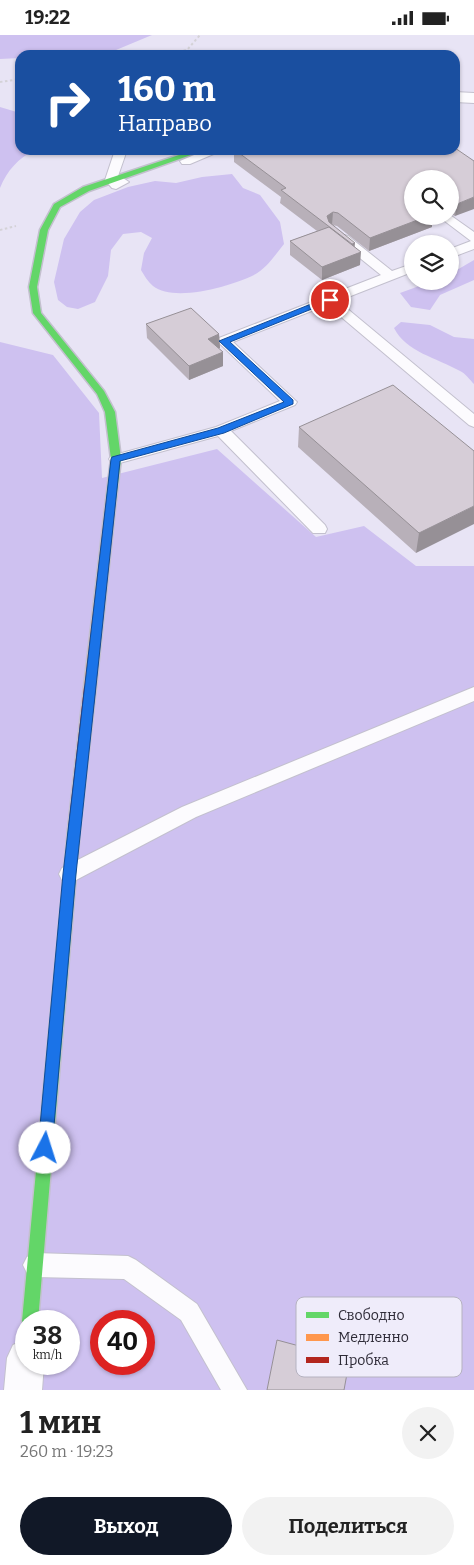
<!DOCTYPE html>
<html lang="ru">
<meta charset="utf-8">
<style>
:root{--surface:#fff;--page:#f2f2f2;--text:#222;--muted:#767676;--accent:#111827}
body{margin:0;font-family:Bitter,serif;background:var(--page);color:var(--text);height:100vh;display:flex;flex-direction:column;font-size:19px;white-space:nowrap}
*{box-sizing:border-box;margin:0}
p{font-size:16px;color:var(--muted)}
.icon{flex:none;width:28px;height:28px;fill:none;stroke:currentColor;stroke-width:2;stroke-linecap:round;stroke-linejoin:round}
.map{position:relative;height:1355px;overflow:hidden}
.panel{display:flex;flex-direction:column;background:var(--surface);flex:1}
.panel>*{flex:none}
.banner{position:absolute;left:15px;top:15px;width:445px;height:105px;border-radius:15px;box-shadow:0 1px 4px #0004;background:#1a4fa0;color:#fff;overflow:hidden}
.controls{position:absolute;left:404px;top:135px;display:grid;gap:10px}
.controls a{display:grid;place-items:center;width:55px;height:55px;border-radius:50%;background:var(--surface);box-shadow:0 1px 4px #0004;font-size:25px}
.speed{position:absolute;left:15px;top:1275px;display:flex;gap:10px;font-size:25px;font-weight:700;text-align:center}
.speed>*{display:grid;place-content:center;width:65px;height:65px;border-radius:50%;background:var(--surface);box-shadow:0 1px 4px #0004;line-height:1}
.speed small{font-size:12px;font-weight:400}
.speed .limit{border:8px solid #d22;background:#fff;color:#111}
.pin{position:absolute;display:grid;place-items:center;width:42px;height:42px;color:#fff;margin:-21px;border:2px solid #fff;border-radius:50%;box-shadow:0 1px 5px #0007}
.me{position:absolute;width:55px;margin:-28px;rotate:5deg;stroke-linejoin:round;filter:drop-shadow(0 0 4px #0008)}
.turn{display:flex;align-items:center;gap:18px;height:105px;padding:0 20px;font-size:22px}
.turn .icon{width:65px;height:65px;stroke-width:2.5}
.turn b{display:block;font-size:35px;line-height:42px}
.round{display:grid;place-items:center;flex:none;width:52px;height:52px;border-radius:26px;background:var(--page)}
.summary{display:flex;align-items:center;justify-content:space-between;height:85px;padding:0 20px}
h1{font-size:30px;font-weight:700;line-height:38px}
.action{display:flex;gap:10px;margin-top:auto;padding:10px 20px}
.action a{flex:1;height:58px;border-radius:30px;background:var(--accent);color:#fff;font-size:20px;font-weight:700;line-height:58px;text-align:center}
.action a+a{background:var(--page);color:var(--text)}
.status{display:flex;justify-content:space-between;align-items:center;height:35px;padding:0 25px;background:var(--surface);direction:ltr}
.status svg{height:14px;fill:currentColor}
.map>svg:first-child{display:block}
.green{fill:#cec1f0;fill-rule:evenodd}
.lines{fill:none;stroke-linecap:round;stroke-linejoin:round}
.lane-casing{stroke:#c3c0ce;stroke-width:2}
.street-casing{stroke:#c3c0ce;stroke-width:2}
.fast-casing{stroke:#c3c0ce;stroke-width:3}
.slow-casing{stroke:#c3c0ce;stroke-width:3}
.jam-casing{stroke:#c3c0ce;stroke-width:3}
.path{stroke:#d4d2d7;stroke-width:2;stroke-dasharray:2.5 2.5;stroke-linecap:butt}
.lane{fill:#fcfbfe;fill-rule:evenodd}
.street{fill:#fcfbfe;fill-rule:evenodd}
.fast{fill:#63d668;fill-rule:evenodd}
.slow{fill:#ff974d;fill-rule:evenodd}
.jam{fill:#b3261e;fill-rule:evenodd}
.wall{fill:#b8b0b9}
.shaded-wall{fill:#969096}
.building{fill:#d6cdd7;stroke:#969096}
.route{fill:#1a73e8;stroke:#114b97}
.key{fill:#efecfa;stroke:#b5b2c0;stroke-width:1}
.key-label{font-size:14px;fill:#2e2b37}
</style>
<div class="status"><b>19:22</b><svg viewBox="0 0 49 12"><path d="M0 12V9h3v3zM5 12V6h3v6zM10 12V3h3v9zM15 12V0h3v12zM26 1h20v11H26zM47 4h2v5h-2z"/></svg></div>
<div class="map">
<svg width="474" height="1355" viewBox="0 0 474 1355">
<rect width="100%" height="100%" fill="#e8e4f5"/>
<!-- green -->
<path class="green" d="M0,0h152l-36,15 -96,5v3l-20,1z
M0,72l20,6v37h15c-17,8 -28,21 -35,38z
M232,139l11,14 17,7 20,27 4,22c-9,11 -17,24 -30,31 -22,11 -80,28 -101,11 -5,-4 -9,-11 -12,-16l3,-17 8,-15 -11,-6 -18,2 -12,16 -3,26 -13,26 -17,7 -11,-2 -9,-7 -4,-18 10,-43 16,-27 14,-12 34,-13 27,-6 21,2 26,-6z
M474,225v20l-34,15 -10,15 -19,-3 -11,-14 33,-12h17v-7z
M401,287l29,3 24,12 20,2v45c-4,-4 -9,-11 -14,-13 -23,-13 -54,-19 -66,-43z
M0,307l53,13 46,58 3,65 115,-29 99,88 48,-11 52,40h58v824h-474zM26,1286h43v43h-43zM101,1286h43v43h-43z"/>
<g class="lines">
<!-- lane casing -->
<g class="lane-casing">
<path id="lane" d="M115,115h12l-10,29 6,-1 6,4 -13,7 -4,-1 -7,-8z
M206,115h17l-33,14h-8l-2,-3z
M450,180l24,17v17l-24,9v-9l21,-8 -33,-25z
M344,200l4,1 44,35 20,-7v8l-74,29 136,113v13l-5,-2 -142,-120 -94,37 64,60 -2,3 -64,26 94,94 2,4 -2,4h-12l-95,-97 -102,28 -5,-2 -2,-3 2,-3 105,-29 64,-26 -63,-60 2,-3 162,-63 -41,-33 -2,-3z
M474,652v14l-278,116 -120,63 -7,2 -7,-2 -3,-6 3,-6 120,-61z
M35,1218l93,3 8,4 61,44 50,86h-26l-40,-70 -57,-41 -89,-2 -8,-4 -4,-8 4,-8z"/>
</g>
<!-- street casing -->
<g class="street-casing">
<path id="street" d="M455,57l19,1v10l-19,-1z
M26,1304v25h18l-2,26h-38l3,-32 6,-13z"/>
</g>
<!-- fast casing -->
<g class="fast-casing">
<path id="fast" d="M194,115h11l-116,41 -29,16 -12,23 -11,57 4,26 63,78 11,21 6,47 -5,41 -5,3 -5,-3 5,-41 -6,-47 -8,-18 -64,-81 -4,-26 11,-57 14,-26 29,-17z
M74,789l4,2 2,3 -42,492h-12v6l-4,-6 46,-492 2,-3z"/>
</g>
<!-- slow casing -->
<g class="slow-casing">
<path id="slow" d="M111,462l5,3 -20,187 -6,4 -6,-4 22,-187z"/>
</g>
<!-- jam casing -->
<g class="jam-casing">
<path id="jam" d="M90,648l6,4 -16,142 -2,3 -4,2 -4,-2 -2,-3 16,-142z"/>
</g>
<!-- path -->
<path class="path" d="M164,20l23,-5 13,-15
M0,47l20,-3
M0,195l16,-4"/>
<!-- lane -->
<use href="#lane" class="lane"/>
<!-- street -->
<use href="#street" class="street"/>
<!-- fast -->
<use href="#fast" class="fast"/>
<!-- slow -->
<use href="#slow" class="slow"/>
<!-- jam -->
<use href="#jam" class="jam"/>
</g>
<!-- wall -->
<path class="wall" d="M234,115h221l19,11 -19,55 -5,-3v-34h-38l30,42 -10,4v2l-63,24 -32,-25 -5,-1 23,22 5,18 -38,15 -32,-25v-14l27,-10 -37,-28 1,-6 -47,-35z
M146,289l73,10 1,14h-1l4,18 -34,14 -42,-42z
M299,392l175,24 -58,102 -118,-106z"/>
<!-- shaded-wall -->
<path class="shaded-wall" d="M474,162v12l-19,7 2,-12z
M333,177l-1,13 -3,2 -2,-11z
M428,181h15l-1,5 -10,4v2l-63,24 1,-13z
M355,208l-1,11 7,-2 -1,13 -38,15v-13l30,-23z
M219,299l1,14 -11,4 -1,-13z
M223,317v14l-34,14v-14z
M474,471v18l-58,29 3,-20z"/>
<!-- building -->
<path class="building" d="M455,113l19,13v36l-17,7 -6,-4h-1v-21h-38v37h16l-58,22 -32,-25 -5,-1 -6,4 2,6 26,21 -3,1 -71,-54 5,-2 -51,-38h220z
M329,192l32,25 -39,15 -32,-26z
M191,273l28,26 -11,5 15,13 -34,14 -43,-42z
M393,350l81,66v55l-55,27 -120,-106z
M311,1272l46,12 -13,71h-77l10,-50 26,7z"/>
<!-- route -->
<path class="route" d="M326,263l8,2 -104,42 63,58v4l-69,29 -104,28 -44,413 -24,274 -2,5 -5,2 -5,-2 -2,-5 25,-274 48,-415 1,-2 106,-29 66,-26 -65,-61z"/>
<!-- legend -->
<rect x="296" y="1262" width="166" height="80" rx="8" class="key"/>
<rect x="306" y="1277" width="23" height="6" fill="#63d668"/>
<rect x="306" y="1299" width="23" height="7" fill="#ff974d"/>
<rect x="306" y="1322" width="23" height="6" fill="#b3261e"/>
<g class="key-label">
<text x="338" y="1285">Свободно</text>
<text x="338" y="1307">Медленно</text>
<text x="338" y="1330">Пробка</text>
</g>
</svg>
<div class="controls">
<a><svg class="icon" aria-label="search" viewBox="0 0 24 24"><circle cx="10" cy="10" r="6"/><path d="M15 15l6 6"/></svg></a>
<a><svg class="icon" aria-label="layers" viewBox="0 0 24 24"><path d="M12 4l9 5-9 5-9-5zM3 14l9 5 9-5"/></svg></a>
</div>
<div class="speed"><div>38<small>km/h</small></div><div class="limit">40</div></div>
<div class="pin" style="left:330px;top:265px;background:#d93025"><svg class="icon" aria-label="arrive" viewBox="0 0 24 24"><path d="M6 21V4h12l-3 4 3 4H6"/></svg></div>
<svg class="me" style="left:45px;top:1113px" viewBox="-20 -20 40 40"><circle r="19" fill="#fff"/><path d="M0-13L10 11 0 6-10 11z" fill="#1a73e8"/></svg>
<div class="banner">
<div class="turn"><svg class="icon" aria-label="right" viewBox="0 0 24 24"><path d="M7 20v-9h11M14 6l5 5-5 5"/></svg><div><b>160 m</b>Направо</div></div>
</div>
</div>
<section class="panel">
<div class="summary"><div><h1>1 мин</h1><p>260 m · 19:23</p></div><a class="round"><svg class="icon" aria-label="close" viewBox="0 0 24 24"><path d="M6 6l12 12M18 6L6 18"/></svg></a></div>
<div class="action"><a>Выход</a><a>Поделиться</a></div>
</section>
